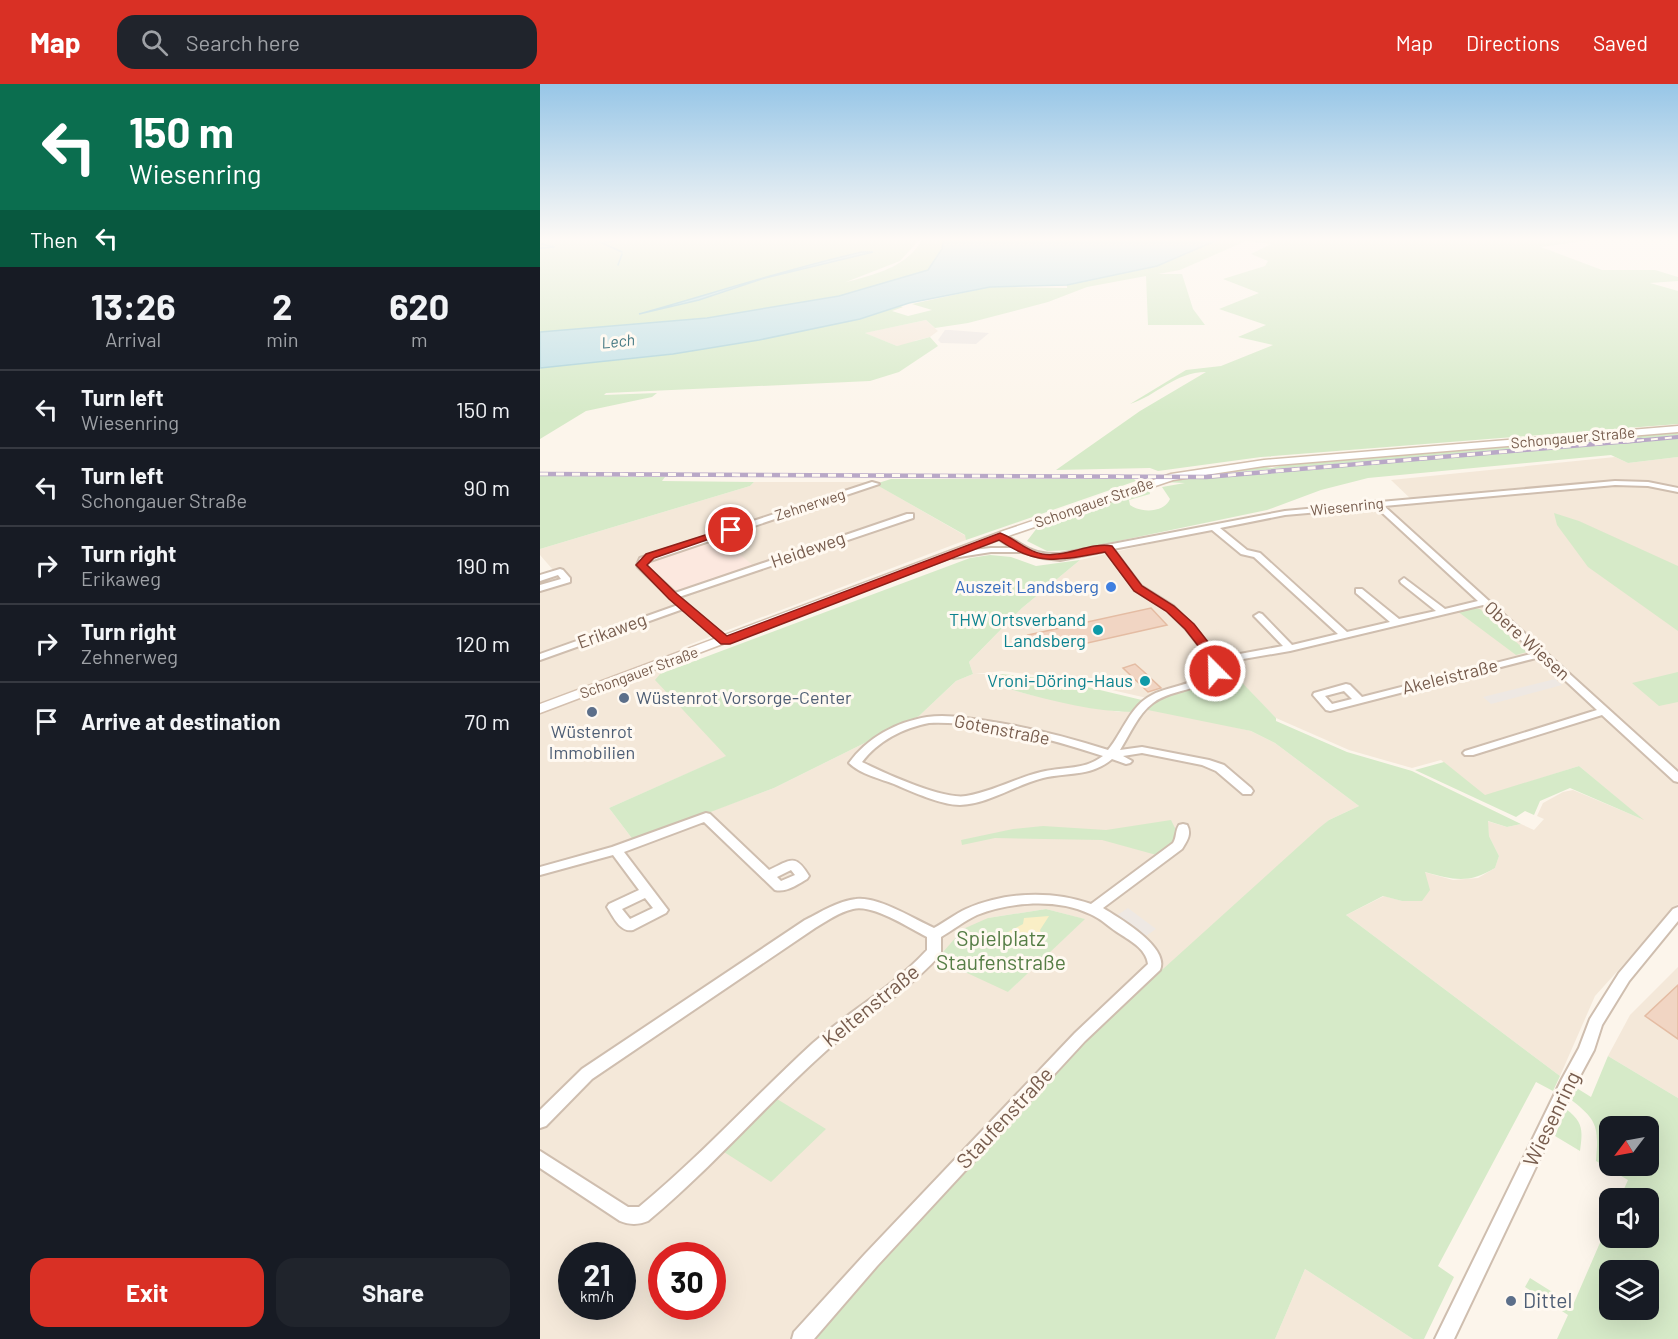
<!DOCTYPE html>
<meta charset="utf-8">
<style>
:root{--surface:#171b24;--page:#20242c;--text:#f1f3f6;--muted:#9ea1a6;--line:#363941;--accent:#d93025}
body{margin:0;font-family:Barlow,sans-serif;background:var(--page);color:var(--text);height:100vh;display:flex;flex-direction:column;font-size:22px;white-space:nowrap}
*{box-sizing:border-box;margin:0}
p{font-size:20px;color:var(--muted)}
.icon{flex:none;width:33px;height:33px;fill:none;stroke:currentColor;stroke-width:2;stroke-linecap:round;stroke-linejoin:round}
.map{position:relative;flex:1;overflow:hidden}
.drawer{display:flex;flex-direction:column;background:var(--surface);width:540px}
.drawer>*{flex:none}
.guide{background:#0b6e4f;color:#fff;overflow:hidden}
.needle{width:39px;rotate:238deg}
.controls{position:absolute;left:1059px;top:1032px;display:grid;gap:12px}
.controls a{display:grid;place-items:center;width:60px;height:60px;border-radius:12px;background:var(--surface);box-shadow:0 6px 24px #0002;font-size:30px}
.speed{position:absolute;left:18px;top:1158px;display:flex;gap:12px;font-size:30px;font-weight:700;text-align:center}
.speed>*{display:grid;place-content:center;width:78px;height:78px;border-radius:50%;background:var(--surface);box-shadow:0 6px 24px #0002;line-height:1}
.speed small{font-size:15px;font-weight:400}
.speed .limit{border:9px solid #d22;background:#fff;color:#111}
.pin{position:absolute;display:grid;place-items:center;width:51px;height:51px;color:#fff;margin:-26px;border:3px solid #fff;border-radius:50%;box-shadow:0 2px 6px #0007}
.me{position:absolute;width:66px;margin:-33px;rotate:337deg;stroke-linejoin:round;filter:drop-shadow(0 0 4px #0008)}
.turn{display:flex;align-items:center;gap:21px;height:126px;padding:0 30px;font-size:27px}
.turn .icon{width:78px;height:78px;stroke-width:2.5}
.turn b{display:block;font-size:42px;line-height:51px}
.then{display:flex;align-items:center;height:57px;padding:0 30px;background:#0003;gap:12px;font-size:22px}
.eta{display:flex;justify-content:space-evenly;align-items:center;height:102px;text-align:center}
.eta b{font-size:36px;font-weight:700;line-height:42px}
.button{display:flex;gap:12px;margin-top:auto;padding:12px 30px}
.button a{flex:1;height:69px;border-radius:18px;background:var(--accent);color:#fff;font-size:24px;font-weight:700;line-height:69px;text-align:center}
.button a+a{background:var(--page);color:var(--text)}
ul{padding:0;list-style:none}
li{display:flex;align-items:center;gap:18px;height:78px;padding:0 30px;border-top:2px solid var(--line)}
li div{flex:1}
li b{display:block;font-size:22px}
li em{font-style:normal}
header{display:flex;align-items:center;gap:36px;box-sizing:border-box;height:84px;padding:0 30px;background:var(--accent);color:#fff}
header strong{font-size:28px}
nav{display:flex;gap:33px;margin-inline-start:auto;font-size:21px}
.search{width:420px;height:54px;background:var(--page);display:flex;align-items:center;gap:15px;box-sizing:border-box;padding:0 21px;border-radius:18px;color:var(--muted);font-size:22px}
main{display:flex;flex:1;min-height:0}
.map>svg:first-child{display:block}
.residential{fill:#f4e8d9;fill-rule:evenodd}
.commercial{fill:#fce8df}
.industrial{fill:#eee8e3}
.green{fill:#d6eac8;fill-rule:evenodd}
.sand{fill:#faefc6}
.water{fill:#bfe0e6;stroke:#a5d0d8;stroke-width:1.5}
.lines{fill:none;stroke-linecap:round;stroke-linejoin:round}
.stream{stroke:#a5d0d8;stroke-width:1.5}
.building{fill:#f1d5c3;stroke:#e4bca3;stroke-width:1.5}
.minor-casing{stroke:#cfbeaf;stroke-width:4}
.secondary-casing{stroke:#d4c0af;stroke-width:3}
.minor{fill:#fff;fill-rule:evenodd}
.secondary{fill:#fff;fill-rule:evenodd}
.rail-far1-casing{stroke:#b9a8c7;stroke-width:4}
.rail-casing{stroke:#b9a8c7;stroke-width:4.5}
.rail-far1{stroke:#fff9f1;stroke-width:2;stroke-dasharray:7;stroke-linecap:butt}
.rail{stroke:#fff9f1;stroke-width:3;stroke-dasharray:8;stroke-linecap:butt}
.route{fill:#d93025;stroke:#8d1f18;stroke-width:1.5}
.shop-dot{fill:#3f7fe0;stroke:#fff9f1;stroke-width:2}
.culture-dot{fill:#0f9aa8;stroke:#fff9f1;stroke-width:2}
.service-dot{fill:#5c6f8a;stroke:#fff9f1;stroke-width:2}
.labels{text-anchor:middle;stroke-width:6;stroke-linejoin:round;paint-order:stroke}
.far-street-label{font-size:15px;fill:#775c4d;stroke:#fff9f1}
.far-water-label{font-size:16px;font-style:italic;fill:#447883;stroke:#fff9f1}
.street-label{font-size:18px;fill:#775c4d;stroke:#fff9f1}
.shop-label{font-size:18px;fill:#366cbe;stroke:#fff9f1;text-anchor:end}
.culture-label{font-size:18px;fill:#0d838f;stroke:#fff9f1;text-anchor:end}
.service-label{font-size:18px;fill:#4e5e75;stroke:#fff9f1;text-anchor:start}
.near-park-label{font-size:21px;fill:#557d45;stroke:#fff9f1}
.near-street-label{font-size:21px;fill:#775c4d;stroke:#fff9f1}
.near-service-label{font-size:21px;fill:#4e5e75;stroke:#fff9f1;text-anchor:start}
</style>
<header>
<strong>Map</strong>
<div class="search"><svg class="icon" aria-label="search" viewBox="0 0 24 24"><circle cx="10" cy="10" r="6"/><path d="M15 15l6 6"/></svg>Search here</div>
<nav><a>Map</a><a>Directions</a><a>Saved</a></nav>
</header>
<main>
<section class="drawer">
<div class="guide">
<div class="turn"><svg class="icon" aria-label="left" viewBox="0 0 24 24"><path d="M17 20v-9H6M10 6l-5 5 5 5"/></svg><div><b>150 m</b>Wiesenring</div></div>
<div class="then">Then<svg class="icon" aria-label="left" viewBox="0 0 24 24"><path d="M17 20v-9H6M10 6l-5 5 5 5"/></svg></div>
</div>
<div class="eta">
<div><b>13:26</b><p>Arrival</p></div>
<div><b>2</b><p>min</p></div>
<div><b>620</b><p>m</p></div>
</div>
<ul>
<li><svg class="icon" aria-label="left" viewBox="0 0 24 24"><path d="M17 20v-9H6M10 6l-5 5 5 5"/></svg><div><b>Turn left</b><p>Wiesenring</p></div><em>150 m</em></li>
<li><svg class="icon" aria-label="left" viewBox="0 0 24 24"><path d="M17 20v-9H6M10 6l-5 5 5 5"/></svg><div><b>Turn left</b><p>Schongauer Straße</p></div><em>90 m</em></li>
<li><svg class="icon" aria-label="right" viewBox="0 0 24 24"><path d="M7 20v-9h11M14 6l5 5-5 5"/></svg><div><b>Turn right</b><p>Erikaweg</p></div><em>190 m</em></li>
<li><svg class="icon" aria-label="right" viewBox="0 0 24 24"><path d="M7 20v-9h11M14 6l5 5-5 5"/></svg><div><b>Turn right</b><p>Zehnerweg</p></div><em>120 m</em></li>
<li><svg class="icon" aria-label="arrive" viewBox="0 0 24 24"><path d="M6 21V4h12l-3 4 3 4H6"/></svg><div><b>Arrive at destination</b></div><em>70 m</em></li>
</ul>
<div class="button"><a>Exit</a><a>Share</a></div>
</section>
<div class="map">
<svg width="1138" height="1255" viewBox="0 0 1138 1255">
<rect width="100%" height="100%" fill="#fcf5eb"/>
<!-- residential -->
<path class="residential" d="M386,236l12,11 -8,6 -16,4 1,2 -18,3 -33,-13z
M1075,373l13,6 50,-6v31l-5,-1 5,2v285l-297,-268 33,-4 -23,-22z
M214,398h118l94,54v4l-283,107 -27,33 71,76 -118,52 25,33 -94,28v-294l14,-4 -14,-16v-6l210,-63z
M834,421l304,278v121l-83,92 -35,80 -214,-161 38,-19 18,5 22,-29 29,8 25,-2 17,-10 4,-12 -10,-20 -2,-15 20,6 14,-3 13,6 10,-11 -7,-3 6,-13 20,-11 10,-2 69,29 -63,-53 -94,30 -44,-36 -29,8 -63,-18 -73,-32 -54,-55 -17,14 -58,21 -88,-20 -57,-7 -27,3h27l-5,5 1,7 33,9 88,17 20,-4 48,8 64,15 24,12 84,63 -30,14 -166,150 -6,-2 -362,371h-255v-465l234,-86 145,-72 37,-35 17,-7 -4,-12 53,-54 58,-48 177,-41zM506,825l38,10 -76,73 -20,-74zM32,1172h50v50h-50zM122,1172h50v50h-50z
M1138,883v131l-70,-42 22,-41z
M765,1185l108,70h-138z"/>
<!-- commercial -->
<path class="commercial" d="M180,454l34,28 -77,25 -32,-29z"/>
<!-- industrial -->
<path class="industrial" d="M405,246h5l39,3 -13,11 -35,-1 -3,-3z
M1015,595l7,6 -71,19 -8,-7z
M588,824l28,21 -13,9 -27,-22z"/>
<!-- green -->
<path class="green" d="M0,154h381l-21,23 -54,21c28,-7 62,-15 77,-44h21l-2,10 -14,22 -89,26 -132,22 -167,14z
M681,154h385l-65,9 61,23h53l23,7v4l-28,2 28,8v133l-417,33 -103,14 -8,-3 -94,2 84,-59 66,-39c-31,0 -50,24 -76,32l56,-34 35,-4 52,-21 -35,-8 28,-12 -47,-16 40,-16 -36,-14 42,-13 3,-5 -17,-7 20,-10 -25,-3 -66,29 -22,4h24l11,35 12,16h-57l-2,-49 -59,11 -39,15 -80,21 -33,5 -9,-8 -61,13 32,13 33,-9 8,9 -39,26 -29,9 -264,12 -2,2 53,-2 -5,4 -66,14 -46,28v-71l133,-14 86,-14 101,-21 40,-13 3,1 -11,4 16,5 24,-6 -20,-6 78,-17 77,1v-3z
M1138,348v4l-490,40 73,-10 11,2 19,-5z
M1138,354v19l-50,6 -17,-8 -243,23 -47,12 -54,20 -192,40 -28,1 -20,-10 10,-13 102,-38h10l1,4 -21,6 1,5c11,8 34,8 40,-6l-8,-12 23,-4 -22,-1 19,-3z
M0,392l125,1 -3,4 92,1 -4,4 -210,63z
M351,395h243l2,2 -170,59 -1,-5 -90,-51z
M1014,429l25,8 99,45v65l-90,-64 -31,-42z
M450,471l21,2 25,9 44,-6 -58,48 -53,54 4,12 -17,7 -37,35 -145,72 -140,53 -25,-33 117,-52 -71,-76 5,-6 310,-116z
M935,524l5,1 47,43 -11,3 -59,-44z
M683,579l53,55v3l71,31 65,19 109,53 -14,3 -19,-6 1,15 10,20 -4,12c-27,16 -41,12 -70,4l5,18 -8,11h-20l-19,-5 -37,19 214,161 -7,15 -17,-9 -98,184 16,11 -30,62h-11l-108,-70 -30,70h-460l58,-77 209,-223 75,-71 6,1 156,-141 10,-8 30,-14 -84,-63 -24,-12 -108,-22 9,-8 58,-22z
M1138,588v30l-19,4 -27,-23z
M462,590l56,6 88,21 -11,11c-45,0 -94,-14 -137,-26l-1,-7z
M904,678l41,33 94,-29 65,54 -74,-32 -30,13 -6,14 -9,-4 -9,6 -101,-47z
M631,736l5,10 -3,16 -13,10 -58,-16 -107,-2 -33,7 -1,-5 52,-11 30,-3 63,4z
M506,825l39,10 -77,73 -71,-33 26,-30 25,-11z
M1068,972l70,42v241h-121l11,-24 -43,-28 5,-9 43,27 36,-83 1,16h38v-40h-28l8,-18 -32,-19c3,-36 1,-41 -27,-63l6,-11 16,10zM1070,1042h38v40h-38zM1070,1186h38v40h-38z
M237,1015l49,30 -55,53 -47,-30z
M1026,1025c17,13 17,20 14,42l-25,-15z"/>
<!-- sand -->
<path class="sand" d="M509,832l-9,14 2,6 -12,9 -22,-13 15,-8 1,-6z"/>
<!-- water -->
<path class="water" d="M404,154h278l-65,28 -90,19 -77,2 -81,16 -49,16 -101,21 -86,14 -133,14v-36l167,-14 132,-22 89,-26 14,-21z
M322,168h11l-108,26 -66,22 -60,14c75,-21 148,-45 223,-62z"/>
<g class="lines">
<!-- stream -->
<path class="stream" d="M60,158l22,10
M63,159l27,-5
M0,164l14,-1 -12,-3
M78,181l4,-11"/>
</g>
<!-- building -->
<path class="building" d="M611,524l16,17 -97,22 -4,-5 -29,6 -9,-13z
M595,580l8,7 18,17 -13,4 -25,-24z
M1138,901v54l-33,-23z"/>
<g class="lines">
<!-- minor casing -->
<g class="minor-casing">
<path id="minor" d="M1075,397l33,1 30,6v4l-30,-6 -33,-1 -231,21 294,266v10l-4,-1 -72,-66 -129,40h-8l-2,-2 2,-2 132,-41 -57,-53 -210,54 -4,-1 -13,-15 1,-2 32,-9 4,1 12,12 173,-44 -52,-48 -193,46 -70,12c-9,31 -46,23 -67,40 -15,11 -23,31 -33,47l22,-3 67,13 15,5 27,23 2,3 -2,3h-8l-27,-23 -14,-6 -60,-12 -19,3 9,5 -2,2 -4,1 -14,-5c-21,18 -44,13 -69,19 -28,7 -54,26 -83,27 -19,0 -47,-13 -66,-21 -13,-5 -34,-10 -45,-21 18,-25 47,-41 78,-46 20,-3 40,1 60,4 41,6 81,16 121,29 15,-18 22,-44 44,-55 20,-11 51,-8 59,-34l-25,-32 -19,-19 -32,-20 -29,-39 -46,9 -17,-2 -21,-6h-31l-38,6 -4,-3 4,-3 38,-4h22l-16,-10v-4c11,0 24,12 35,16 9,4 18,4 28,4l225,-43 87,-8 4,-2 4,1zM836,423l102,94 -33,8 -41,-31 -4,3 1,2 35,28 -37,8 -37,-30h-6v4l34,29 -43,10 -87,-79 -13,-3 -27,-22 65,-13zM672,446l29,24 13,3 84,77 -46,11 -30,-31 -3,-1 -5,3 2,2 27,28 -65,12 -26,-33 -19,-19 -32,-20 -28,-37zM804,607l8,8 -20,5 -7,-8zM389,639c58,-2 118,15 174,33 -20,15 -39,10 -62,16 -25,6 -49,20 -75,24 -23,4 -82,-23 -104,-34 16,-21 41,-34 67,-39z
M332,398l7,2 -232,78 -2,3 30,28 232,-79h6v4l-234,79 49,42 2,2 -2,2h-6l-39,-34 -143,51v-6l138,-49 -40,-38 -1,-2 3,-7z
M20,485l3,1 7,8v4l-30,9v-6l21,-6 -3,-4 -18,6v-6z
M166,729l4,1 59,56c22,-10 26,-17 40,6l-2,3c-9,5 -21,14 -32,11l-71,-68 -80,30 44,58 -2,3 -33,17c-13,3 -20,-14 -26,-23l2,-3 30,-14 -26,-35 -73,20v-8l72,-20zM251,786l4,5 -14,6 -4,-4zM105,814l8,10 -23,11 -8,-10z
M643,740l4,1c5,9 0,16 -5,24l-79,59c16,10 67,39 57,62l-75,71 -208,225 -63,73h-22l2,-7 71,-78 210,-221 73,-69c-2,-16 -19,-24 -31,-32 -9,-6 -17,-14 -27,-18 -33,-16 -80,-12 -113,1 -13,6 -24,15 -36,22v15l-2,4c-33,36 -75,61 -112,94 -62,55 -115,118 -179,171 -9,4 -19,4 -28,0l-80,-53v-17l88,56h11c62,-51 115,-110 174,-164 37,-32 80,-56 114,-93v-13c-18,-9 -54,-33 -74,-28 -14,3 -26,12 -38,19l-223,151 -46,47 -6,2v-18l42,-41 223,-149c16,-8 33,-19 51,-21 22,-3 58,20 78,29 11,-6 21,-14 32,-19 39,-17 85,-19 125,-5l82,-61c4,-6 2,-12 6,-18z
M1138,823v14l-49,60 -27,44 -8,25 -21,39 -119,250h-19l127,-260 17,-31 11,-29 29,-46 54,-64z"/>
</g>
<!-- secondary casing -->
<g class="secondary-casing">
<path id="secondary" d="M1138,342v6l-414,34 -91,14 -162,55 -471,178v-9l463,-173 168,-57 93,-14z"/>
</g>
<!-- minor -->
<use href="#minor" class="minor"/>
<!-- secondary -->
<use href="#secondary" class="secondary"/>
<!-- rail-far1 casing -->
<g class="rail-far1-casing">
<path id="rail-far1" d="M1083,358l55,-5"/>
</g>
<!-- rail casing -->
<g class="rail-casing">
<path id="rail" d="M0,390l666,3 435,-37"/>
</g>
<!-- rail-far1 -->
<use href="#rail-far1" class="rail-far1"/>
<!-- rail -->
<use href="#rail" class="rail"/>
</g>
<!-- sky -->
<linearGradient id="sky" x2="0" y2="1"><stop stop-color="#97c6e7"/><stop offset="0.47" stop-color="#fefaf6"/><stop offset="1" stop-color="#fefaf6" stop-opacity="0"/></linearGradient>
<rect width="1138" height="330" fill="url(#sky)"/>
<!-- route -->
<path class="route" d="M187,444l9,2 -82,28 -7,7 30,29 50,42 273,-103c15,5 25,18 42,21 24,4 47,-12 70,-8l30,40 32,20 20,18 29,37 -3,13h-10v-13l-25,-32 -19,-18 -32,-20 -29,-39c-44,8 -67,15 -106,-12l-269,104h-9l-52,-45 -33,-34 10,-11z"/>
<!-- markers -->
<circle class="shop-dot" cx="571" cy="503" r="6"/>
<g class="culture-dot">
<circle cx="558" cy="546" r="6"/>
<circle cx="605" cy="597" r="6"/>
</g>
<g class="service-dot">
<circle cx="84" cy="614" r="6"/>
<circle cx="52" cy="628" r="6"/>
<circle cx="971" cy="1217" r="6"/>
</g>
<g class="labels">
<!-- far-street labels -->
<g class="far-street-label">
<text transform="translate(1033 354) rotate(-5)" y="5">Schongauer Straße</text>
<text transform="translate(554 419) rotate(-19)" y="5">Schongauer Straße</text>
<text transform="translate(270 421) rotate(-18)" y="5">Zehnerweg</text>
<text transform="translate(807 423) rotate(-6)" y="5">Wiesenring</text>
<text transform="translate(99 589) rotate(-20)" y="5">Schongauer Straße</text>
</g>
<!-- far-water labels -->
<g class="far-water-label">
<text transform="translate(78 257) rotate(-6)" y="6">Lech</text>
</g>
<!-- street labels -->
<g class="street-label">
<text transform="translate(268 466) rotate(-19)" y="6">Heideweg</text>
<text transform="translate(72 547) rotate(-20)" y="6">Erikaweg</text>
<text transform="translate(987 557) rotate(42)" y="6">Obere Wiesen</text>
<text transform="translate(910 593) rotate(-14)" y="6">Akeleistraße</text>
<text transform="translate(462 646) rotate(11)" y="6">Gotenstraße</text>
</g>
<!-- shop labels -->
<g class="shop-label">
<text x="559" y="509">Auszeit Landsberg</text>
</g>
<!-- culture labels -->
<g class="culture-label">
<text x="546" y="542">THW Ortsverband<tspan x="546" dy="21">Landsberg</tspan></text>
<text x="593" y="603">Vroni-Döring-Haus</text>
</g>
<!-- service labels -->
<g class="service-label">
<text x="96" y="620">Wüstenrot Vorsorge-Center</text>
<text x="52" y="654" text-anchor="middle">Wüstenrot<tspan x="52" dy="21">Immobilien</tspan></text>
</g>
<!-- near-park labels -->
<g class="near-park-label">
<text x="461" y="862">Spielplatz<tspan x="461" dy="24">Staufenstraße</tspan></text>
</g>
<!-- near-street labels -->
<g class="near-street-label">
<text transform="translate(331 922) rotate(-39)" y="7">Keltenstraße</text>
<text transform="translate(465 1034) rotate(-47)" y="7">Staufenstraße</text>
<text transform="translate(1012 1035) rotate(-64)" y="7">Wiesenring</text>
</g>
<!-- near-service labels -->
<g class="near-service-label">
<text x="983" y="1224">Dittel</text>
</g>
</g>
</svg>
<div class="controls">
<a><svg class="needle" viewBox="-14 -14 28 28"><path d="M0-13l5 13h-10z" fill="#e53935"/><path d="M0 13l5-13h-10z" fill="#9ea1a6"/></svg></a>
<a><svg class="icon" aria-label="sound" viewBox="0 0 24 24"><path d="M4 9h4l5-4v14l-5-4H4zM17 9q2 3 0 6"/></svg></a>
<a><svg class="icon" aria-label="layers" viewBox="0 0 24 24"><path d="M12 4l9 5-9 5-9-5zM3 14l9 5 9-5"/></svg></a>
</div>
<div class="speed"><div>21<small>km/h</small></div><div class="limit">30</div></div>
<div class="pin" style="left:191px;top:446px;background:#d93025"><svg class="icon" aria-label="arrive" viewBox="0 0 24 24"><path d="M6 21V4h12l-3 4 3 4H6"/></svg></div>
<svg class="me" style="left:675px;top:587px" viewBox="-20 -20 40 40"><circle r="17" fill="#d93025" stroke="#fff" stroke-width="3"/><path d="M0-11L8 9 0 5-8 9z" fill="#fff"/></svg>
</div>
</main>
